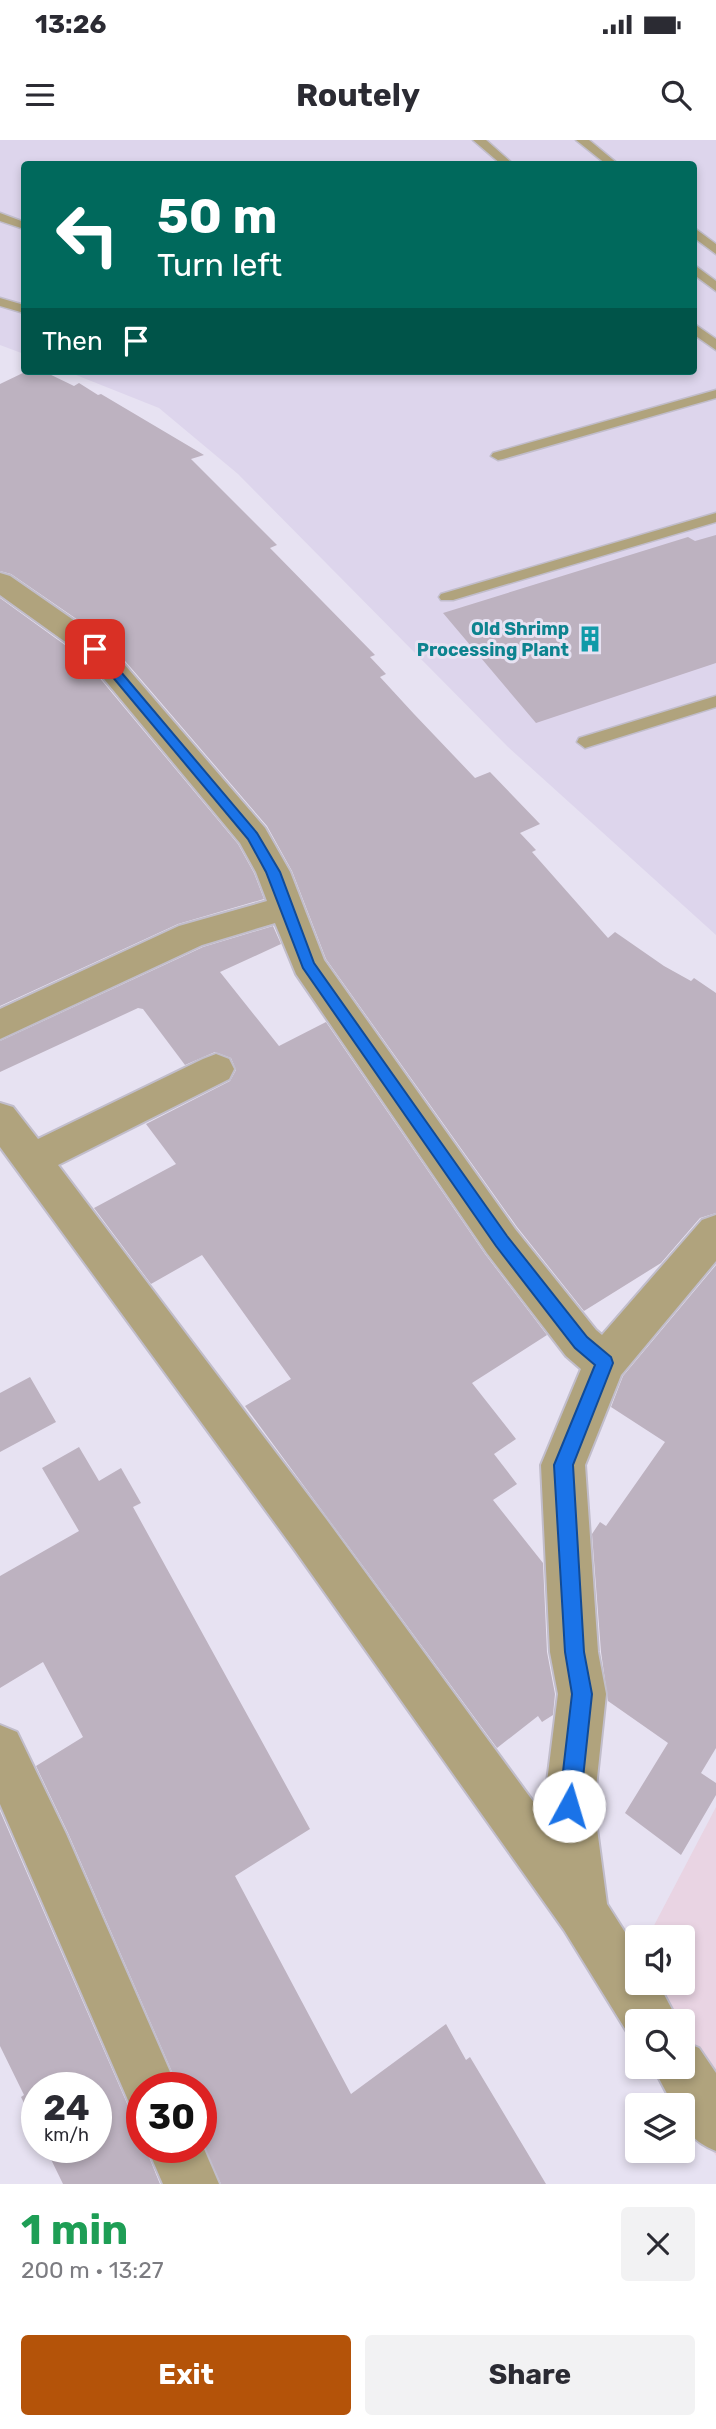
<!DOCTYPE html>
<meta charset="utf-8">
<style>
:root{--surface:#fff;--page:#f2f2f3;--text:#2b2b33;--muted:#7c7c81;--accent:#b45309}
body{margin:0;font-family:Rubik,sans-serif;background:var(--page);color:var(--text);height:100vh;display:flex;flex-direction:column;font-size:26px;white-space:nowrap}
*{box-sizing:border-box;margin:0}
p{font-size:23px;color:var(--muted)}
.icon{flex:none;width:38px;height:38px;fill:none;stroke:currentColor;stroke-width:2;stroke-linecap:round;stroke-linejoin:round}
.map{position:relative;height:2044px;overflow:hidden}
.panel{display:flex;flex-direction:column;background:var(--surface);flex:1}
.panel>*{flex:none}
.hud{position:absolute;left:21px;top:21px;width:676px;height:214px;border-radius:7px;box-shadow:0 4px 10px #0003;background:#00695c;color:#fff;overflow:hidden}
.tools{position:absolute;left:625px;top:1785px;display:grid;gap:14px}
.tools a{display:grid;place-items:center;width:70px;height:70px;border-radius:7px;background:var(--surface);box-shadow:0 4px 10px #0003;font-size:35px}
.speed{position:absolute;left:21px;top:1932px;display:flex;gap:14px;font-size:35px;font-weight:700;text-align:center}
.speed>*{display:grid;place-content:center;width:91px;height:91px;border-radius:50%;background:var(--surface);box-shadow:0 4px 10px #0003;line-height:1}
.speed small{font-size:18px;font-weight:400}
.speed .limit{border:10px solid #d22;background:#fff;color:#111}
.pin{position:absolute;display:grid;place-items:center;width:60px;height:60px;color:#fff;margin:-30px;border-radius:14px;box-shadow:0 4px 10px #0006}
.me{position:absolute;width:77px;margin:-38px;rotate:6deg;stroke-linejoin:round;filter:drop-shadow(0 0 5px #0008)}
.turn{display:flex;align-items:center;gap:24px;height:147px;padding:0 21px;font-size:32px}
.turn .icon{width:91px;height:91px;stroke-width:2.5}
.turn b{display:block;font-size:49px;line-height:60px}
.then{display:flex;align-items:center;height:66px;padding:0 21px;background:#0003;gap:14px;font-size:26px}
.round{display:grid;place-items:center;flex:none;width:74px;height:74px;border-radius:7px;background:var(--page)}
.headline{display:flex;align-items:center;justify-content:space-between;height:119px;padding:0 21px}
h1{font-size:42px;font-weight:700;line-height:52px;color:#1e9e55}
.button{display:flex;gap:14px;margin-top:auto;padding:14px 21px}
.button a{flex:1;height:80px;border-radius:7px;background:var(--accent);color:#fff;font-size:28px;font-weight:700;line-height:80px;text-align:center}
.button a+a{background:var(--page);color:var(--text)}
.status{display:flex;justify-content:space-between;align-items:center;height:49px;padding:0 35px;background:var(--surface);direction:ltr}
.status svg{height:19px;fill:currentColor}
header{display:flex;justify-content:space-between;align-items:center;height:91px;padding:0 21px;background:var(--surface);font-size:32px;font-weight:700}
.map>svg:first-child{display:block}
.commercial{fill:#e9d4e3}
.built{fill:#ddd5ec}
.building{fill:#bdb2c0}
.lines{fill:none;stroke-linecap:round;stroke-linejoin:round}
.lane-casing{stroke:#c1bdcb;stroke-width:3}
.street-casing{stroke:#c1bdcb;stroke-width:4}
.lane{fill:#b0a37d;fill-rule:evenodd}
.street{fill:#b0a37d;fill-rule:evenodd}
.route{fill:#1a73e8;stroke:#114b97;stroke-width:2}
.labels{text-anchor:middle;stroke-width:6;stroke-linejoin:round;paint-order:stroke}
.far-culture-label{font-size:18px;font-weight:bold;fill:#0d838f;stroke:#e7e2f2;text-anchor:end}
</style>
<div class="status"><b>13:26</b><svg viewBox="0 0 49 12"><path d="M0 12V9h3v3zM5 12V6h3v6zM10 12V3h3v9zM15 12V0h3v12zM26 1h20v11H26zM47 4h2v5h-2z"/></svg></div>
<header><svg class="icon" aria-label="menu" viewBox="0 0 24 24"><path d="M4 6h16M4 12h16M4 18h16"/></svg>Routely<svg class="icon" aria-label="search" viewBox="0 0 24 24"><circle cx="10" cy="10" r="6"/><path d="M15 15l6 6"/></svg></header>
<div class="map">
<svg width="716" height="2044" viewBox="0 0 716 2044">
<rect width="100%" height="100%" fill="#e7e2f2"/>
<!-- commercial -->
<path class="commercial" d="M716,1667v349l-59,-89h25v-46h-45v-38h45v-46h-34z"/>
<!-- built -->
<path class="built" d="M0,0h716v795l-208,-188 -270,-273 -79,-66 -93,-37h627v-207h-669v190l-24,-9z"/>
<!-- building -->
<path class="building" d="M27,231h16l31,15 5,-3 19,12 3,-1 103,61 -13,4 86,86 -7,3 105,107 -5,2 16,17 -6,3 34,37 61,64 15,-6 50,52 -20,9 16,17 -4,2 76,86 7,-6 49,34 27,15 3,-3 22,15v220l-16,5 -39,45 -77,48 -67,-84 -191,-268 -34,-88 -25,-45 -160,-186 -96,-66 -11,-3v-187z
M716,395v128l-180,60 -93,-110 245,-76 7,4z
M0,458l83,60 155,186 16,29 10,26 -86,25 -178,82z
M273,786l8,18 -61,28 59,74 47,-24 159,232 62,81 -75,48 44,56 -22,15 23,30 -24,16 50,63 4,89 8,42 -2,21 -11,7 -4,-6 -41,32 -252,-342 46,-27 -89,-124 -51,29 -57,-76 82,-44 -30,-40 84,-43 6,-11 -5,-12 -16,-6 -30,13 -42,-56 -5,-1 -138,64v-31l203,-94z
M716,1125v483l-15,25 15,10v12l-35,60 -56,-42 43,-70 -60,-42 -7,-49 -9,-118 8,-12 6,4 59,-84 -54,-35 12,-31z
M30,1237l26,45 -56,30v-59z
M79,1307l20,34 22,-13 20,35 -8,4 177,322 -75,47 116,218 95,-70 20,36 4,-3 76,127h-325l-20,-44v-52h-22l-111,-255 -32,-67 47,-29 -40,-75 -43,26v-112l79,-45 -37,-63z
M0,1671l129,297 13,6v33h3l15,37h-97l-18,-37h51v-59h-59v41l-16,-32 3,-2 -24,-49z"/>
<g class="lines">
<!-- lane casing -->
<g class="lane-casing">
<path id="lane" d="M473,0h13l27,24h-12z
M576,0h13l29,24h-12z
M0,73l24,9v7l-24,-8z
M693,87l23,17v10l-23,-17z
M693,124l23,17v10l-23,-17z
M0,158l24,7v8l-24,-7z
M693,183l23,16v11l-23,-16z
M716,250v8l-213,61 -5,1 -7,-4 2,-3z
M716,373v9l-263,78h-12l-2,-3 2,-3z
M716,556v11l-131,41 -8,-6 2,-4z"/>
</g>
<!-- street casing -->
<g class="street-casing">
<path id="street" d="M0,433l10,3 95,66 160,186 25,44 34,88 191,269 81,101 6,5 100,-115 14,-5v46l-95,114 -36,90 13,187 8,42 -12,112 13,98 30,47v32h21l20,38h-41v21l-5,-2 -68,-110 -270,-381 -294,-402v-44l13,4 25,32 165,-80 13,-5 13,5 5,10 -5,10 -171,86 268,354 220,300 -2,-13 14,-112 -8,-42 -9,-187 40,-96 -15,-13 -79,-103 -191,-279 -21,-51 -73,22 -202,94v-30l179,-83 88,-25 -11,-29 -16,-29 -155,-187 -85,-61z
M0,1585l17,7 49,102 111,254h-35v24l-11,-5 -131,-303z
M682,1901l17,7 17,25v78c-22,-9 -34,-21 -34,-46h-9l-20,-38h29z
M201,2002l18,42h-56l-16,-37h54z"/>
</g>
<!-- lane -->
<use href="#lane" class="lane"/>
<!-- street -->
<use href="#street" class="street"/>
</g>
<!-- route -->
<path class="route" d="M95,505l4,1 158,187 23,39 34,91 193,273 80,101 24,20 2,6 -40,102 11,187 8,42 -12,112 -3,8 -8,3 -7,-3 -3,-8 13,-112 -7,-42 -11,-187 41,-100 -20,-17 -79,-102 -193,-278 -37,-96 -18,-33 -157,-188 -2,-2z"/>
<!-- icons -->
<defs>
<g id="building-bare" transform="scale(2.1)"><path d="M-4-6H4V6H1V3H-1V6H-4ZM-2.5-4.3h1.7v1.8h-1.7ZM.8-4.3h1.7v1.8H.8ZM-2.5-1h1.7V.8h-1.7ZM.8-1h1.7V.8H.8Z" fill="#0f9aa8" stroke="#e7e2f2" stroke-width="2.5" paint-order="stroke"/></g>
</defs>
<g fill-rule="evenodd">
<use href="#building-bare" x="590" y="499"/>
</g>
<g class="labels">
<!-- far-culture labels -->
<g class="far-culture-label">
<text x="569" y="495">Old Shrimp<tspan x="569" dy="21">Processing Plant</tspan></text>
</g>
</g>
</svg>
<div class="tools">
<a><svg class="icon" aria-label="sound" viewBox="0 0 24 24"><path d="M4 9h4l5-4v14l-5-4H4zM17 9q2 3 0 6"/></svg></a>
<a><svg class="icon" aria-label="search" viewBox="0 0 24 24"><circle cx="10" cy="10" r="6"/><path d="M15 15l6 6"/></svg></a>
<a><svg class="icon" aria-label="layers" viewBox="0 0 24 24"><path d="M12 4l9 5-9 5-9-5zM3 14l9 5 9-5"/></svg></a>
</div>
<div class="speed"><div>24<small>km/h</small></div><div class="limit">30</div></div>
<div class="pin" style="left:95px;top:509px;background:#d93025"><svg class="icon" aria-label="arrive" viewBox="0 0 24 24"><path d="M6 21V4h12l-3 4 3 4H6"/></svg></div>
<svg class="me" style="left:569px;top:1666px" viewBox="-20 -20 40 40"><circle r="19" fill="#fff"/><path d="M0-13L10 11 0 6-10 11z" fill="#1a73e8"/></svg>
<div class="hud">
<div class="turn"><svg class="icon" aria-label="left" viewBox="0 0 24 24"><path d="M17 20v-9H6M10 6l-5 5 5 5"/></svg><div><b>50 m</b>Turn left</div></div>
<div class="then">Then<svg class="icon" aria-label="arrive" viewBox="0 0 24 24"><path d="M6 21V4h12l-3 4 3 4H6"/></svg></div>
</div>
</div>
<section class="panel">
<div class="headline"><div><h1>1 min</h1><p>200 m · 13:27</p></div><a class="round"><svg class="icon" aria-label="close" viewBox="0 0 24 24"><path d="M6 6l12 12M18 6L6 18"/></svg></a></div>
<div class="button"><a>Exit</a><a>Share</a></div>
</section>
